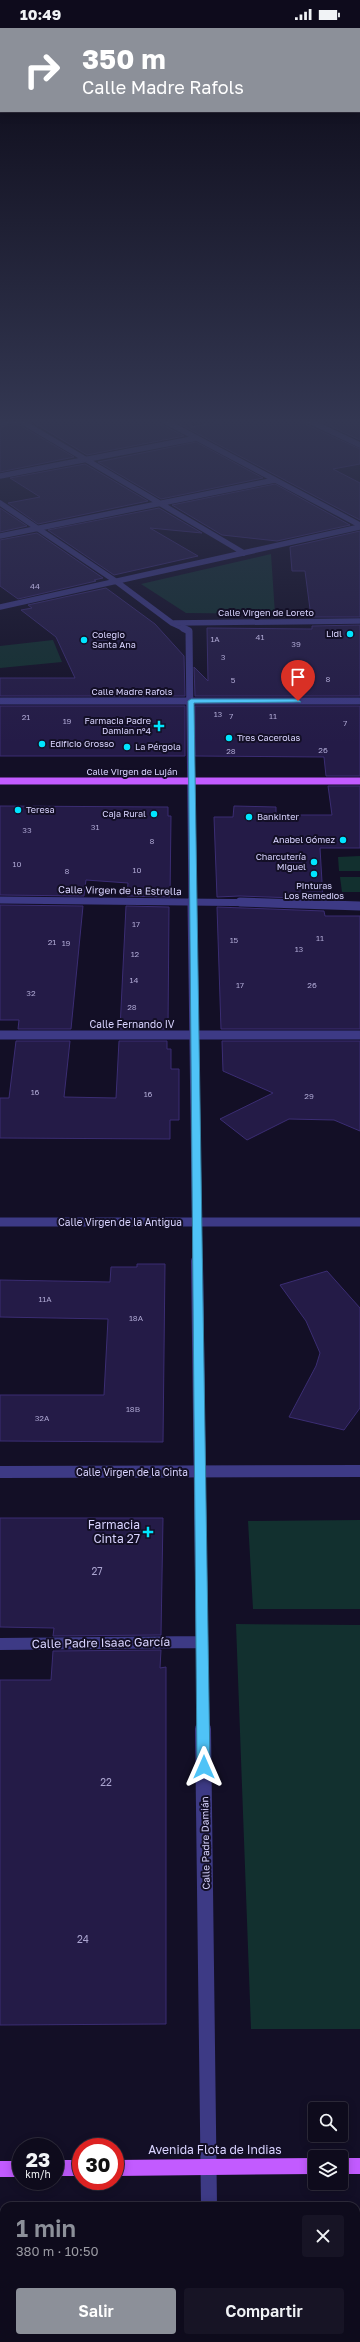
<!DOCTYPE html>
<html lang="es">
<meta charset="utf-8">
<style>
:root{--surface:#0e0b1c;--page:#171425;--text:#f1f3f6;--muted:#9b9ba3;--line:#2e2b3b;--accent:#8c9099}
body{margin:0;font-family:"Golos Text",sans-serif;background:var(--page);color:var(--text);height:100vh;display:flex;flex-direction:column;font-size:15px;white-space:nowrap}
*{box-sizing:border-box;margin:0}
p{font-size:13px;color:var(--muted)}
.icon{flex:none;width:22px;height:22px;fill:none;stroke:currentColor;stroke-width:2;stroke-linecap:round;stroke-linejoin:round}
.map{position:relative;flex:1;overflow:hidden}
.drawer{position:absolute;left:0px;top:2174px;width:360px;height:140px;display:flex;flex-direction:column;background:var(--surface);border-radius:12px 12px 0 0;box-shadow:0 2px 10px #0003,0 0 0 1px var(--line)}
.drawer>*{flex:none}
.hud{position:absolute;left:0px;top:0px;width:360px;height:84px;box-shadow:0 2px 10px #0003,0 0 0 1px var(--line);background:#8c9099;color:#fff;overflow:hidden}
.controls{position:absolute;left:308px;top:2074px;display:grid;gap:8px}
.controls a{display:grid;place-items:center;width:40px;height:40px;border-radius:4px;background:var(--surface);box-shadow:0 2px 10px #0003,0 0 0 1px var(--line);font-size:20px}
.speed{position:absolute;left:12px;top:2110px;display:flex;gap:8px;font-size:20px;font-weight:700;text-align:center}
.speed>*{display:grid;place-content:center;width:52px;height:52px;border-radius:50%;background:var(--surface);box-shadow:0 2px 10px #0003,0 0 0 1px var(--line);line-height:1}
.speed small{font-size:10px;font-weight:400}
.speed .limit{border:6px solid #d22;background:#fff;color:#111}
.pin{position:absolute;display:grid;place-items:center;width:34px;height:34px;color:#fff;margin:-41px -17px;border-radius:50% 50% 50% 0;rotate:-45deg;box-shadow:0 0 4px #0007}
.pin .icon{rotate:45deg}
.me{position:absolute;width:44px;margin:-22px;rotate:0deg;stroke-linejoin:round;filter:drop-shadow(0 0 3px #0008)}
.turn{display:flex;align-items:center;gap:14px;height:84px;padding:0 16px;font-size:18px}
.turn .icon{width:52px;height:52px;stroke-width:2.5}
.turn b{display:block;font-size:28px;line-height:34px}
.round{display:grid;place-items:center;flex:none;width:42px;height:42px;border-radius:4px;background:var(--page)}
.headline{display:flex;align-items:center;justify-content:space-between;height:68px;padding:0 16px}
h1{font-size:24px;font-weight:600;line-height:30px;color:var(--accent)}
.cta{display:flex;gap:8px;margin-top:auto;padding:8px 16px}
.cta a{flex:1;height:46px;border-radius:4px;background:var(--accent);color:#fff;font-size:16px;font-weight:600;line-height:46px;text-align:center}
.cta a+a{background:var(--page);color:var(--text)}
.status{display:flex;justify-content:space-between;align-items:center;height:28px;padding:0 20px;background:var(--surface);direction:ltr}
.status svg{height:11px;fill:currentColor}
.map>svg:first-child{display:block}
.green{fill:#12302f}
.building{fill:#241b47;stroke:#3b2d73}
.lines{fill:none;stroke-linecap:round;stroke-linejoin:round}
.minor-far4{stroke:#3d3a85;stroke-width:5.5}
.minor-far3{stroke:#3d3a85;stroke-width:7}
.minor-far2{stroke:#3d3a85;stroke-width:9}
.minor-far1{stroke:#3d3a85;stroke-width:12}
.minor{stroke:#3d3a85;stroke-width:16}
.major-far1{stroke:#c25bff;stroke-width:7}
.major{stroke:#c25bff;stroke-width:16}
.route{fill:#4fc3f7;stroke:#337fa1}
.poi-dot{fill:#00e5ff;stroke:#130f26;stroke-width:1.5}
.labels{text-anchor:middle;stroke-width:4;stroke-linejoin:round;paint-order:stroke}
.number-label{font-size:8px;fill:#aca6d1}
.far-street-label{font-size:9px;fill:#d9d4ff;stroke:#130f26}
.far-poi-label{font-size:9px;fill:#d9d4ff;stroke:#130f26;text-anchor:start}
.street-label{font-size:10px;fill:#d9d4ff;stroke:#130f26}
.near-number-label{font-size:10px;fill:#aca6d1}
.near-poi-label{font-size:12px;fill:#d9d4ff;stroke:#130f26;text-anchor:end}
.near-street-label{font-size:12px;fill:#d9d4ff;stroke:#130f26}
</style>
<div class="status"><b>10:49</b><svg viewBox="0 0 49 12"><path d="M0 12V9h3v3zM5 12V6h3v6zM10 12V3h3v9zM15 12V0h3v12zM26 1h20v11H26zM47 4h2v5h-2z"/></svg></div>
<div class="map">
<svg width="360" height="2314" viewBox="0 0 360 2314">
<rect width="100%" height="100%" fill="#130f26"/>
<!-- green -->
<path class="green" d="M271,526l4,60 -89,-1 -45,-29z
M53,612l9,22 -62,6v-22z
M360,828v15h-21l-1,-14z
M340,849h20v15h-18z
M360,1492v89h-107l-5,-88z
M236,1596l124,1v404h-109z
M0,2305h4v5l356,-1v5h-360z"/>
<!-- building -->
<path class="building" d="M28,391h129l2,4 25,13 -97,19z
M170,391h21v8l45,-8h65l2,4 57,26v15l-27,5 27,14v37z
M315,391h45v21z
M18,396l56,33 -74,15v-45z
M196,414l67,36 -102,21 -63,-37z
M85,436l63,37 -110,23 -30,-21 32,-6 -30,-19z
M275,456l75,41 -73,16 -55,-6 -50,-30z
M0,480l27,18 -27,6z
M159,480l43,25 -52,-5 48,28 -84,19 -66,-45z
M360,503v86h-49l-6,-46h-13l-2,-24z
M37,505l66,45 -9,2 2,1 -78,18 -18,-13v-46z
M106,560l49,36 29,32 1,40h-185v-18h75l-19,-41 -35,-27 11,-2 -4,-3z
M360,597v71h-165l-1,-29 14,14 -1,-53 105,1v-3z
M0,678h185v50h-185z
M195,678h165v70h-34l-2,-19 -129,-1z
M328,758h32v62h-40l3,51 -83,-3 -23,1 -3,-80h19l1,-11 42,1v8h56z
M0,778l168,1v9h3l-1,81 -43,-1 1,-13 -42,-3 -2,16 -84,-1z
M0,877l83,1 -12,123h-53l1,-9h-19z
M126,878l43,1 -1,122h-48z
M217,879l107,4 1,5h35v113h-139z
M16,1013h54l-6,56 52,1 3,-57h48v8h4v20h8v51h-9v19l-170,-1v-40h9z
M222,1013h138v90l-26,-11 -45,-1 -42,21 -27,-21 53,-26 -50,-22z
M137,1236h28l-2,178 -163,-1v-46h104l4,-76 -108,-2v-37l110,2 1,-15h26z
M327,1243l33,37v100l-16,22 -55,-13 27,-51 4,-13 -14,-32 -26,-36z
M0,1490h163l-2,117 -108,1 1,-8 -54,-1z
M161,1622l-1,18 6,-1v357l-166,1v-345h51l2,-29z"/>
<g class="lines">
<!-- minor-far4 -->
<path class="minor-far4" d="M161,391l199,106
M305,391l55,26
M19,392l225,133
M0,395l24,-4
M0,448l197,-38
M0,475l117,79 55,41 13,6
M0,508l275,-56
M0,579l360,-80
M174,595l186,-2"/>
<!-- minor-far3 -->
<path class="minor-far3" d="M183,600l6,3 3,272
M0,673h360
M0,872l273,3"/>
<!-- minor-far2 -->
<path class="minor-far2" d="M192,874l5,360
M240,874l120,4
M0,1007h360
M0,1194h360"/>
<!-- minor-far1 -->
<path class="minor-far1" d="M197,1233l6,469
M0,1444l360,-1
M0,1616l202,-2"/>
<!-- minor -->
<path class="minor" d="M203,1701l6,477"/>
<!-- major-far1 -->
<path class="major-far1" d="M0,753h360"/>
<!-- major -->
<path class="major" d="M341,2138h19
M55,2140h26
M115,2140l200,-2
M0,2141h21
M356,2252h4
M0,2253h4"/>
</g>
<!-- sky -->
<linearGradient id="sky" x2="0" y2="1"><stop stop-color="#0a0815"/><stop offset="0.55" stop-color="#333752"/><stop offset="1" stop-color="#333752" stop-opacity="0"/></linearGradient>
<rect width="360" height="715" fill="url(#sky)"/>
<!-- route -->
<path class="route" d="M298,671l3,3 -107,1 16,1064 -2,4 -4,2 -5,-2 -2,-4 -9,-1066 3,-2z"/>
<!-- markers -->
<g class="poi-dot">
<circle cx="350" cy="606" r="4"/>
<circle cx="84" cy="612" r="4"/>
<path d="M157 692h4v4h4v4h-4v4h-4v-4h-4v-4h4z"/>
<circle cx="229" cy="710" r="4"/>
<circle cx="42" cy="716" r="4"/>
<circle cx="127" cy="719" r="4"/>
<circle cx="18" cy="782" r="4"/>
<circle cx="154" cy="786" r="4"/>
<circle cx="249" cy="789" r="4"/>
<circle cx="343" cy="812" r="4"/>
<circle cx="314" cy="834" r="4"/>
<circle cx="314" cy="846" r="4"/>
<path d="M146 1498h4v4h4v4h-4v4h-4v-4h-4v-4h4z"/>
</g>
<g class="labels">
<!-- number labels -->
<g class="number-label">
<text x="35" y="561">44</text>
<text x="260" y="612">41</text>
<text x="215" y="614">1A</text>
<text x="296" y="619">39</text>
<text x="223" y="632">3</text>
<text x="328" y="654">8</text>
<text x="233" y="655">5</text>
<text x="218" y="689">13</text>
<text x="231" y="691">7</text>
<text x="273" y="691">11</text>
<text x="26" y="692">21</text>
<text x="67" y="696">19</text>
<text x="345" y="698">7</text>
<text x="323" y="725">26</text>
<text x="231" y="726">28</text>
<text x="95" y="802">31</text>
<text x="27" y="805">33</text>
<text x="152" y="816">8</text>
<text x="17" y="839">10</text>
<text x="137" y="845">10</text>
<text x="67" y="846">8</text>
<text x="136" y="899">17</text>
<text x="320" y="913">11</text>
<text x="234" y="915">15</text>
<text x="52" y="917">21</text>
<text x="66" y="918">19</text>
<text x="299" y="924">13</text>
<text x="135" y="929">12</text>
<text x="134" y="955">14</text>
<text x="240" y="960">17</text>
<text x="312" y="960">26</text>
<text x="31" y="968">32</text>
<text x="132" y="982">28</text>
<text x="35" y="1067">16</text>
<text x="148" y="1069">16</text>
<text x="309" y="1071">29</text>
<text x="45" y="1274">11A</text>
<text x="136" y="1293">18A</text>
<text x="133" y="1384">18B</text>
<text x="42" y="1393">32A</text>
</g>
<!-- far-street labels -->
<g class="far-street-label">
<text x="266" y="588">Calle Virgen de Loreto</text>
<text x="132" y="667">Calle Madre Rafols</text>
<text x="132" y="747">Calle Virgen de Luján</text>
</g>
<!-- far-poi labels -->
<g class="far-poi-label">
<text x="342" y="609" text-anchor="end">Lidl</text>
<text x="92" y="610">Colegio<tspan x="92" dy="10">Santa Ana</tspan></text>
<text x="151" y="696" text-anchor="end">Farmacia Padre<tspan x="151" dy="10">Damian nº4</tspan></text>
<text x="237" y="713">Tres Cacerolas</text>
<text x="50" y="719">Edificio Grosso</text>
<text x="135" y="722">La Pérgola</text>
<text x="26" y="785">Teresa</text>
<text x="146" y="789" text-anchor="end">Caja Rural</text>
<text x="257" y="792">Bankinter</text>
<text x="335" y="815" text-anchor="end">Anabel Gómez</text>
<text x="306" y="832" text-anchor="end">Charcutería<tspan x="306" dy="10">Miguel</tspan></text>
<text x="314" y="861" text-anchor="middle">Pinturas<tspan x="314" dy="10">Los Remedios</tspan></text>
</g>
<!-- street labels -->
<g class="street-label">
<text transform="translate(120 862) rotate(1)" y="4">Calle Virgen de la Estrella</text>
<text x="132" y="1000">Calle Fernando IV</text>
<text x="120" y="1198">Calle Virgen de la Antigua</text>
<text x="132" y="1448">Calle Virgen de la Cinta</text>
<text transform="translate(205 1815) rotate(-91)" y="4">Calle Padre Damián</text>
</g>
<!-- near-number labels -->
<g class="near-number-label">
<text x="97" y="1547">27</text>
<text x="106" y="1758">22</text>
<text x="83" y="1915">24</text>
</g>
<!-- near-poi labels -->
<g class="near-poi-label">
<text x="140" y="1501">Farmacia<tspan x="140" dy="14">Cinta 27</tspan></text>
</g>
<!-- near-street labels -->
<g class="near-street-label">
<text transform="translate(101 1615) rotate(-1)" y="4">Calle Padre Isaac García</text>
<text x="215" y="2126">Avenida Flota de Indias</text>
</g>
</g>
</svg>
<div class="controls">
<a><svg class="icon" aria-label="search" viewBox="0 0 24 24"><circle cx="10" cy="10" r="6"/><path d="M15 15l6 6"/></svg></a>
<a><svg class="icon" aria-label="layers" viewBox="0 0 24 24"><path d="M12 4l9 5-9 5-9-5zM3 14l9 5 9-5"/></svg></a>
</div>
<div class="speed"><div>23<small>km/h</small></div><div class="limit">30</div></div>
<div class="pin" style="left:298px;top:673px;background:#d93025"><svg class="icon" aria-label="arrive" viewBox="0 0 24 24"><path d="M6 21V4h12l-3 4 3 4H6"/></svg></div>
<svg class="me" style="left:204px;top:1739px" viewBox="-20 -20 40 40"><path d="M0-17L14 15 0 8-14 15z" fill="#4fc3f7" stroke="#fff" stroke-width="4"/></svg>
<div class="hud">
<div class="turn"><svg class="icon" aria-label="right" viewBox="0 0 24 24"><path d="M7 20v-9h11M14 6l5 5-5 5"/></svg><div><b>350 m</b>Calle Madre Rafols</div></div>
</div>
<section class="drawer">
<div class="headline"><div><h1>1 min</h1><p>380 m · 10:50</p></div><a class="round"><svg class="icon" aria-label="close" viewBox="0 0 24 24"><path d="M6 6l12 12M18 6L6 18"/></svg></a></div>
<div class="cta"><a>Salir</a><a>Compartir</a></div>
</section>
</div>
